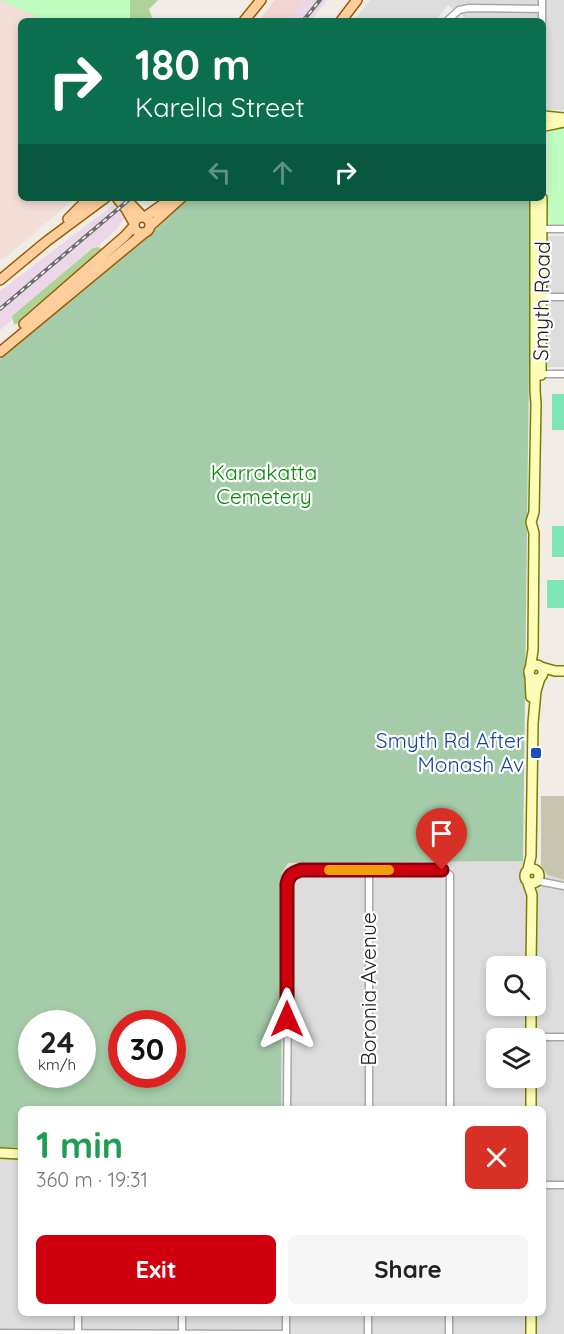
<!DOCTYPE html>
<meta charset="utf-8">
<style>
:root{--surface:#fff;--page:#f6f6f6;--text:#222;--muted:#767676;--accent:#d0000e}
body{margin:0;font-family:Quicksand,sans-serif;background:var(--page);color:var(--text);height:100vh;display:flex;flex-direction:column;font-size:22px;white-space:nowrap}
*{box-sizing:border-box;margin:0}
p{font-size:20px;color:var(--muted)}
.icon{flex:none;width:33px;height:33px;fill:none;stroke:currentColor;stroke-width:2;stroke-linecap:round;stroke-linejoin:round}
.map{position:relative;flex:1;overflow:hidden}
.panel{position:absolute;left:18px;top:1106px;width:528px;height:210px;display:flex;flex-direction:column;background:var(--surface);border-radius:9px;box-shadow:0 3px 9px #0003}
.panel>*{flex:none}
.top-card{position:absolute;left:18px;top:18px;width:528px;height:183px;border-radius:9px;box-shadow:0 3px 9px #0003;background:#0b6e4f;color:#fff;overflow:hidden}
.tools{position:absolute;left:486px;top:956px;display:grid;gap:12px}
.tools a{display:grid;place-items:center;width:60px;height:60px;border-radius:9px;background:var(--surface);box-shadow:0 3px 9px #0003;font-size:30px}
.speed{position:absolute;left:18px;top:1010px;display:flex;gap:12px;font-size:30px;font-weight:700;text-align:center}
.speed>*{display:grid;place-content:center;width:78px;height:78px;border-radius:50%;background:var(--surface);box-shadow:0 3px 9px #0003;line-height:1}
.speed small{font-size:15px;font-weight:400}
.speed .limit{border:9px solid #d22;background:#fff;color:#111}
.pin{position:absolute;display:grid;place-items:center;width:51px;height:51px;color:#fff;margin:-62px -26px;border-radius:50% 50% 50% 0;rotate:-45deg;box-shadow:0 0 6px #0007}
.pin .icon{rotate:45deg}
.me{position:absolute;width:66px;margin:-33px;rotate:0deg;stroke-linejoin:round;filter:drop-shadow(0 0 4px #0008)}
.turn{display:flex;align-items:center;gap:21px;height:126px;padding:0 18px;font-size:27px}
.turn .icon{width:78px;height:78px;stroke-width:2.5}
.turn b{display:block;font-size:42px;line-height:51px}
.lanes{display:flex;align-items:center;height:57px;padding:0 18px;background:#0003;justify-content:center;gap:30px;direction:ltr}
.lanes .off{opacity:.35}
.round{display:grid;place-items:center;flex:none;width:63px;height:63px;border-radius:9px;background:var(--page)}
.head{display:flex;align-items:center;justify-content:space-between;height:102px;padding:0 18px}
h1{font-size:36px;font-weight:700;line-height:45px;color:#1e9e55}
.primary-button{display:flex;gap:12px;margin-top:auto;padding:12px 18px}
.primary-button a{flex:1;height:69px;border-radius:9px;background:var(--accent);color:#fff;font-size:24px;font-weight:700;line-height:69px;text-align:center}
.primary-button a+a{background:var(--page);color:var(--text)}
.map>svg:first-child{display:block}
.residential{fill:#dedddd;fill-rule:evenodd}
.commercial{fill:#f3d4d5}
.industrial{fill:#ebd7e8}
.military{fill:#f4ded8}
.construction{fill:#c7c5b0}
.forest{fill:#add397}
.cemetery{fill:#a5cca8;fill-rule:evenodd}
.park{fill:#c0fdc1}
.pitch{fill:#7ee5b6}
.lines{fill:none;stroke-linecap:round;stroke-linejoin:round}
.street-casing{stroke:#a7a7a7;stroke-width:9}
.secondary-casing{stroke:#797e00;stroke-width:12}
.primary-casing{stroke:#9c5d00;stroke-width:12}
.street{stroke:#fff;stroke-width:6}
.secondary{stroke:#fefdb7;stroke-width:9}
.primary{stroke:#ffce9d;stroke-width:9}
.rail-casing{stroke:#6e6e6e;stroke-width:4}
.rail{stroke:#fff;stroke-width:1.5;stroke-dasharray:4.5;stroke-linecap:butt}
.route-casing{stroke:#870009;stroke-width:15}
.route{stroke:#d0000e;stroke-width:10}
.slow{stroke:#f59e0b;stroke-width:10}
.transit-dot{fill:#1a4fb4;stroke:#fff;stroke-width:2}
.labels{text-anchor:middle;stroke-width:4.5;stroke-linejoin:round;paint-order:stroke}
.street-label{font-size:21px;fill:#202020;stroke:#fff}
.park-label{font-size:21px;fill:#048805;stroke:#fff}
.transit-label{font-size:21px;fill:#164399;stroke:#fff;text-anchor:end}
</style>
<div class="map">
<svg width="564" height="1334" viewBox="0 0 564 1334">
<rect width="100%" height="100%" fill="#f1ece6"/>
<!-- residential -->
<path class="residential" d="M370,0h194v110h-21v-89h-74l-21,-16 -13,16h-82z
M547,236h17v131h-18z
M523,861l18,5 7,9 16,5v454h-564v-187h21v165h522v-204h-262l1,-235 6,-10zM496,966h40v39h-40zM496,1038h40v39h-40z"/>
<!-- commercial -->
<path class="commercial" d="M275,0h30l-17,21h-29z"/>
<!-- industrial -->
<path class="industrial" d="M305,0h22l-17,21h-22z
M116,203l10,14 -10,13 -39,35 -77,65v-39z"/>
<!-- military -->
<path class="military" d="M0,0l48,21h-27v177h54l-69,59 -6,3z"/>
<!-- construction -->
<path class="construction" d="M541,796h23v84l-16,-5 -7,-9z"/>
<!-- forest -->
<path class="forest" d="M0,0h158l-9,9 4,12h-105z
M99,247l4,3 -4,4 -51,42 -28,26 -6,3 -2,-9 81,-68z"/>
<!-- cemetery -->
<path class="cemetery" d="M189,198h342l-8,663 -235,2 -6,10 -1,235h-260v39h-21v-788l150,-124zM32,1023h50v51h-50zM122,1023h50v51h-50z"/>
<!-- park -->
<path class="park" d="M0,0h130v21h-82z
M552,129h12v95h-15l-1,-3v-87z"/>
<!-- pitch -->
<path class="pitch" d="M552,394h12v36h-12z
M552,526h12v31h-12z
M547,580h17v28h-17z"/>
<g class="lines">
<!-- street casing -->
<g class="street-casing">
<path id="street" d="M447,21l12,-11 10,-2 73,1
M542,21v-21
M541,229h23
M538,297h26
M538,374h26
M538,881l26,5
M531,1037h33
M287,1108l2,-230 4,-5 8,-3h141l8,5v233
M369,1108v-238
M543,1185h21
M0,1333l286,1
M78,1334v-22
M182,1334v-22
M286,1334v-22
M368,1334v-22
M449,1334v-22"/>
</g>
<!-- secondary casing -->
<g class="secondary-casing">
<path id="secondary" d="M544,116l20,2
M545,126l19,-4
M541,375l1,-177
M529 672a7 7 0 1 1 14 0a7 7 0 1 1-14 0Z
M541,667l14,4h9
M530,670l3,-20 1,-117 -3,-11 3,-10 2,-108 -1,-14v-192
M530,676l1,21
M525 876a7 7 0 1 1 14 0a7 7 0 1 1-14 0Z
M528,870l3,-14 2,-133 3,-32 4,-13
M528,883l4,12 -1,71
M531,1038v-33
M531,1077v31
M0,1153l21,1
M531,1334v-22"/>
</g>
<!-- primary casing -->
<g class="primary-casing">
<path id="primary" d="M244,21l17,-21
M341,21l16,-21
M117,198l9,11 8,14
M125,198l18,19
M134 225a8 8 0 1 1 16 0a8 8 0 1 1-16 0Z
M145,217l27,-19
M68,219l16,-16 10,-5
M150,226l31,-28
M0,280l47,-39 58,-43
M24,324l101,-88 9,-10
M0,352l144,-119"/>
</g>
<!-- street -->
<use href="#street" class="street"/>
<!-- secondary -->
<use href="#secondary" class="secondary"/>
<!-- primary -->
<use href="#primary" class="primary"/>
<!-- rail casing -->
<g class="rail-casing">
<path id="rail" d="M303,21l17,-21
M0,309l131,-111"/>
</g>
<!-- rail -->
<use href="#rail" class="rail"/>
</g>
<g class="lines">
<!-- route casing -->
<g class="route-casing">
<path id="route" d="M287,1019v-135c2,-9 5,-11 14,-14h141"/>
</g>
<!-- route -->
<use href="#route" class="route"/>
<!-- slow -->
<path class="slow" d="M329,870h60"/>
</g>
<!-- markers -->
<rect class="transit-dot" x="530" y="747" width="12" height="12" rx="3"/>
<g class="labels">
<!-- street labels -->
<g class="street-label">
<text transform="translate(542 301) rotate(-89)" y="7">Smyth Road</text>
<text transform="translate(369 989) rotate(-90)" y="7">Boronia Avenue</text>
</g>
<!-- park labels -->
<g class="park-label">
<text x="264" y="480">Karrakatta<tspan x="264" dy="24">Cemetery</tspan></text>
</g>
<!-- transit labels -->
<g class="transit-label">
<text x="524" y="748">Smyth Rd After<tspan x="524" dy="24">Monash Av</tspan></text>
</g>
</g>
</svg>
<div class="tools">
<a><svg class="icon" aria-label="search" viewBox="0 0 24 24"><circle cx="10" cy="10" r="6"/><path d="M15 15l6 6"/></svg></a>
<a><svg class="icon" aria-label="layers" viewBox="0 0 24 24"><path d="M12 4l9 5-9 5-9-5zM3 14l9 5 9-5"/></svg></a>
</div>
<div class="speed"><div>24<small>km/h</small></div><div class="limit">30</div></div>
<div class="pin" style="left:442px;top:870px;background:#d93025"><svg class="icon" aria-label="arrive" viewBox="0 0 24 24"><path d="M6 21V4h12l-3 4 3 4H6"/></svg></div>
<svg class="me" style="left:287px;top:1019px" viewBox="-20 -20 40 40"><path d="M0-17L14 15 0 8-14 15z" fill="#d0000e" stroke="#fff" stroke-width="4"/></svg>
<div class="top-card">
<div class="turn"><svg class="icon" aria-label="right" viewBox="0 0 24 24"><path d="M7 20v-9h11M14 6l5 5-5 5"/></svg><div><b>180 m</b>Karella Street</div></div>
<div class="lanes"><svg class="icon off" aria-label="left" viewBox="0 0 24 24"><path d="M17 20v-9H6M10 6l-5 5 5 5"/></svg><svg class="icon off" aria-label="ahead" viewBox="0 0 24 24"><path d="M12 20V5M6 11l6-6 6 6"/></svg><svg class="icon" aria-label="right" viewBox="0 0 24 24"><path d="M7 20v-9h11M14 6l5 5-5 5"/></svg></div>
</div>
<section class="panel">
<div class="head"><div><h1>1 min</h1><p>360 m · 19:31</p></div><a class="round" style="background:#d93025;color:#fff"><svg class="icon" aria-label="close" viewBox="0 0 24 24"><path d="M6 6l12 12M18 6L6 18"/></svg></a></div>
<div class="primary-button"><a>Exit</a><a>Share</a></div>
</section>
</div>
